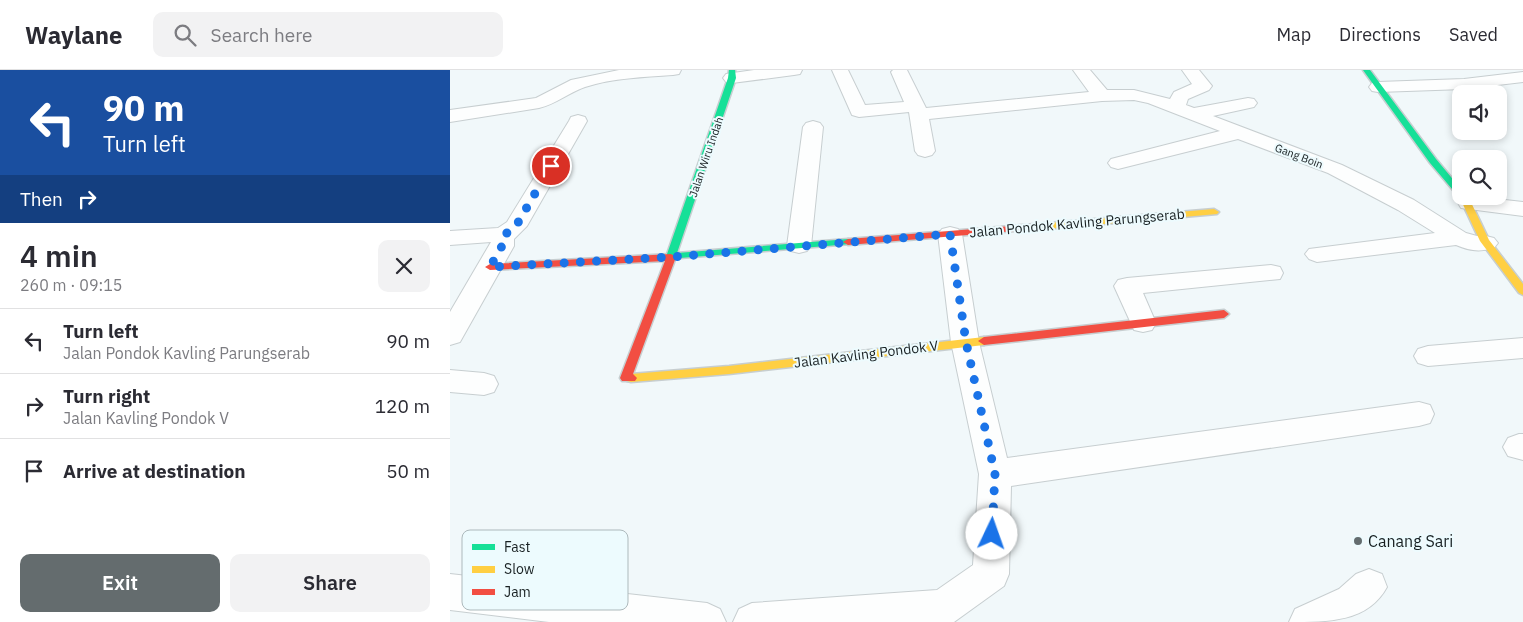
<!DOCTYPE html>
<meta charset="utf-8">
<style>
:root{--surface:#fff;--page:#f2f2f3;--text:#2b2b33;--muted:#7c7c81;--line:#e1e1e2;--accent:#646c6e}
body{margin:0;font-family:"IBM Plex Sans",sans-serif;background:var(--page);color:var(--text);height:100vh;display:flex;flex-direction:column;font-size:19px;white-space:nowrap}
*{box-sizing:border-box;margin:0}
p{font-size:16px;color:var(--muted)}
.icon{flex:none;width:28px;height:28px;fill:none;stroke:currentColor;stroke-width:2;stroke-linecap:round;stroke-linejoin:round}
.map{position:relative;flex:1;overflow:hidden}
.panel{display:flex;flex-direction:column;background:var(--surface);width:450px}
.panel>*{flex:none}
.guide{background:#1a4fa0;color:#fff;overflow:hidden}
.fabs{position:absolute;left:1002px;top:15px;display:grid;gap:10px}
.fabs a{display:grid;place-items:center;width:55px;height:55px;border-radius:10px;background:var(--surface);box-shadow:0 2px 8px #0003;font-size:25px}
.pin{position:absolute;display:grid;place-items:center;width:42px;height:42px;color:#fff;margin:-21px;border:2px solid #fff;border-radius:50%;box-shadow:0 1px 5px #0007}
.me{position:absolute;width:55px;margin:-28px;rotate:3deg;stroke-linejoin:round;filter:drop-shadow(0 0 4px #0008)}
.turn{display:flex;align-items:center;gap:18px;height:105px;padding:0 20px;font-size:22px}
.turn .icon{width:65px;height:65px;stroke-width:2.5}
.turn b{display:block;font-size:35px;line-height:42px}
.then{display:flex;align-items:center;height:48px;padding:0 20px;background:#0003;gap:10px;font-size:19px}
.round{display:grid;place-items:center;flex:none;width:52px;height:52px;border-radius:10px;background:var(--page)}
.summary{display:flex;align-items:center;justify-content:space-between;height:85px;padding:0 20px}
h1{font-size:30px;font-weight:600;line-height:38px}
.cta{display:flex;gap:10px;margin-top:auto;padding:10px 20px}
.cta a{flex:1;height:58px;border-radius:10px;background:var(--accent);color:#fff;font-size:20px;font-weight:600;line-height:58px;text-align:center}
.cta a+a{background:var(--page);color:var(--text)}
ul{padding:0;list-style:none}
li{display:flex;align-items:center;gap:15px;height:65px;padding:0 20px;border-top:1px solid var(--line)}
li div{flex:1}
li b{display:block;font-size:19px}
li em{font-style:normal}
header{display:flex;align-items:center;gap:30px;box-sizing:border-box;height:70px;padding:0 25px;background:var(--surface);border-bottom:1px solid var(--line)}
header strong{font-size:24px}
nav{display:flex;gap:28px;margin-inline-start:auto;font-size:18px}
.search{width:350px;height:45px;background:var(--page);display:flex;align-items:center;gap:12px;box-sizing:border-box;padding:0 18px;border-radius:10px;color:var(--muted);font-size:19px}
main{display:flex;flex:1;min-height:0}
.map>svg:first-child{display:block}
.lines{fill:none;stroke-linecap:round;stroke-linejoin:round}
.street-casing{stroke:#c7ced0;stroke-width:2}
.fast-casing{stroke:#c7ced0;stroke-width:3}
.slow-casing{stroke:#c7ced0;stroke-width:3}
.jam-casing{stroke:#c7ced0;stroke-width:3}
.street{fill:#fdfefe;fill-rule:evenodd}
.fast{fill:#16e098;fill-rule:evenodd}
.slow{fill:#ffcf43;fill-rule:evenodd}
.jam{fill:#f24e42;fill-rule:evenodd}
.route{stroke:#1a73e8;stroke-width:9;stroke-dasharray:0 16.2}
.poi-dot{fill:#646c6e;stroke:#edfbfe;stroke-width:2}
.labels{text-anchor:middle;stroke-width:4;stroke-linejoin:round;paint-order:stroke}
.far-street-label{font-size:11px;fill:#182022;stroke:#edfbfe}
.street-label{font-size:14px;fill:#182022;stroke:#edfbfe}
.near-poi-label{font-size:16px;fill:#182022;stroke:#edfbfe;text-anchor:start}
.key{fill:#edfbfe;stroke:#adb9bc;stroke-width:1}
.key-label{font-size:14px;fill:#182022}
</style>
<header>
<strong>Waylane</strong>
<div class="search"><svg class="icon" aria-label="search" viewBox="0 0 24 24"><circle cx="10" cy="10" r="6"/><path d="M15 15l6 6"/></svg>Search here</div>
<nav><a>Map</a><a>Directions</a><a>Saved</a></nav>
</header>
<main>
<section class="panel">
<div class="guide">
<div class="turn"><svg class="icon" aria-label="left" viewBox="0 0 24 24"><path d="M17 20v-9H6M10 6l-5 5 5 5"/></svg><div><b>90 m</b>Turn left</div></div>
<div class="then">Then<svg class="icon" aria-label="right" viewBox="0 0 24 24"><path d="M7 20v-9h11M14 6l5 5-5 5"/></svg></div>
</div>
<div class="summary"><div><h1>4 min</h1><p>260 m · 09:15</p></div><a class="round"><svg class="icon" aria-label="close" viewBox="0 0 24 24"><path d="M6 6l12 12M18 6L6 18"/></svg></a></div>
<ul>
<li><svg class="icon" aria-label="left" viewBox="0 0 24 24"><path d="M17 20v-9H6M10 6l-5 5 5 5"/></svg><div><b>Turn left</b><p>Jalan Pondok Kavling Parungserab</p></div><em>90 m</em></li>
<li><svg class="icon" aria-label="right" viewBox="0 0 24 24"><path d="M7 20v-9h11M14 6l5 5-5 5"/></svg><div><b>Turn right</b><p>Jalan Kavling Pondok V</p></div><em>120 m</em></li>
<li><svg class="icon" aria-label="arrive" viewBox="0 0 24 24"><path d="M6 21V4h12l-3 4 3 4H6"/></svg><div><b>Arrive at destination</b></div><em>50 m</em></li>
</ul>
<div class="cta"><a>Exit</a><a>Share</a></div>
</section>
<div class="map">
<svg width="1073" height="552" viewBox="0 0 1073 552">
<rect width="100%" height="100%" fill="#f1f8fa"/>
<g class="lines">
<!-- street casing -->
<g class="street-casing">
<path id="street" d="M169,0h62l-2,4 -6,1c-29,2 -60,3 -88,12 -17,6 -29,17 -46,21l-89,14v-12l86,-12 35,-18z
M304,0h48l-2,4 -6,1 -62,8 -6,-1 -3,-4 3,-4z
M382,0h16l17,35 39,-3 -13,-30 2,-2h14l19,38 163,-16 -16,-22h17l17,20h27l36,9 4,-7 18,-8 -10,-14h17l13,16 -3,4 -21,9 -2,6 8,3 54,-10 6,1 3,4 -3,4 -41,9 129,49 72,35 52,33 11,3h9l8,2 4,5 -4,5c-14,4 -24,3 -38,-3l-139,17 -8,-3 -4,-5 4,-5 126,-16 -37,-23 -70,-37 -90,-34 -120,30 -7,-2 -3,-4 3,-4 109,-28 -72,-28 -14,-3 -32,1 -173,18 6,32 -3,4 -7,2 -7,-2 -3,-4 -6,-39 -50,5 -7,-2z
M1073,2v10l-59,7 -86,3 -6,-1 -3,-4 3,-4 6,-1 86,-3z
M128,45l7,2 2,4 -60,105 -13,13v7l-54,96 -10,3v-33l41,-70 -41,3v-14l48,-3 9,-6 62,-101 2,-4z
M363,51l7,2 3,4 -12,119 -4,5 -8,2 -8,-2 -4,-5 16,-119 3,-4z
M1019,126l54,6v14l-62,-8 -3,-5 3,-5z
M500,157l8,2 4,5 17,108 28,116 412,-56 11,3 4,9 -4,9 -11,3 -408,60 -2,88 -5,12 -50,36h-221l6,-13 13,-6 185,-13 36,-25 6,-91 -28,-132 -13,-108 4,-5z
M821,195l9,2 3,6 -3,6 -137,14 13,30 -4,7 -9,2 -9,-2 -20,-44 4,-6 9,-2z
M1073,268v20l-95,8 -10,-3 -4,-7 4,-7 10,-3z
M0,300l34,3 10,3 4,8 -4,8 -10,3 -34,-3z
M1069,364h4v26l-15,-4 -5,-9 5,-9z
M919,499l13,5 5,13c-19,35 -58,35 -98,35l6,-13 44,-20 17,-15z
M0,504l257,29 13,6 6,13h-177l-99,-12z"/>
</g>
<!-- fast casing -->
<g class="fast-casing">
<path id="fast" d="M279,0h6l1,8 -59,175 171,-14 3,1 2,2 -2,2 -183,15 -2,-2 62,-179z
M913,0h7l66,89 25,30 2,7h-5l-28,-33z"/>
</g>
<!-- slow casing -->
<g class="slow-casing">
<path id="slow" d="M1010,124l1,2h7l21,44 34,44v11l-4,-2 -39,-52 -21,-45z
M764,139l5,3 -2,2 -181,16 -5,-3 5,-3z
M534,267l6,4 -6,4 -255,29 -98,8 -4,-1 -2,-3 2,-3 4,-1 98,-8z"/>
</g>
<!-- jam casing -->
<g class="jam-casing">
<path id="jam" d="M586,154l5,3 -2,2 -191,16 -5,-3 5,-3z
M221,184l5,3 -43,117 4,4 -2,3h-13l-2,-3 45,-117 -175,9 -5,-3 5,-3z
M774,240l5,4 -5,4 -240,27 -6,-4 6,-4z"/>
</g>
<!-- street -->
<use href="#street" class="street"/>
<!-- fast -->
<use href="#fast" class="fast"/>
<!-- slow -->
<use href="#slow" class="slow"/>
<!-- jam -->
<use href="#jam" class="jam"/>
</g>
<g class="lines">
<!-- route -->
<path class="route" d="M101,96l-35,60 -13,10 -1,10 -12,21 181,-10 279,-23 16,108 29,132 -3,60"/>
</g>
<!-- markers -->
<circle class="poi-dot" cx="908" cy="471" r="5"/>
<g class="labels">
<!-- far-street labels -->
<g class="far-street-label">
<text transform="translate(849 86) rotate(21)" y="4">Gang Boin</text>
<text transform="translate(256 87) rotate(-71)" y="4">Jalan Wiru Indah</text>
</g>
<!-- street labels -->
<g class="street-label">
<text transform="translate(627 153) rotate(-5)" y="5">Jalan Pondok Kavling Parungserab</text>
<text transform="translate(416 284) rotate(-7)" y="5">Jalan Kavling Pondok V</text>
</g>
<!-- near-poi labels -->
<g class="near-poi-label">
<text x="918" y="477">Canang Sari</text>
</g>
</g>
<!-- legend -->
<rect x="12" y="460" width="166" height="80" rx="8" class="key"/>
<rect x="22" y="474" width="23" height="6" fill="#16e098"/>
<rect x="22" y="496" width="23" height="7" fill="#ffcf43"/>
<rect x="22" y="519" width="23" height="6" fill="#f24e42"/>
<g class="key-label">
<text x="54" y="482">Fast</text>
<text x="54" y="504">Slow</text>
<text x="54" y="527">Jam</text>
</g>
</svg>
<div class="fabs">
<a><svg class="icon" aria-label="sound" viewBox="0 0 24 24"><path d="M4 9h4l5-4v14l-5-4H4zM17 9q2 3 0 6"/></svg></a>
<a><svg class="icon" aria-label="search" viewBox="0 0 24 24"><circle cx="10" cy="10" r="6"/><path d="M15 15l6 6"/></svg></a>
</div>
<div class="pin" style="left:101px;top:96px;background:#d93025"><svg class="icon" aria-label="arrive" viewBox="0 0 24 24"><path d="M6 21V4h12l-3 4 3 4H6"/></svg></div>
<svg class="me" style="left:542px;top:464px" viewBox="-20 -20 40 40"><circle r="19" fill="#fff"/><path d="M0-13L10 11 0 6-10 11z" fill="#1a73e8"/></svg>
</div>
</main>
